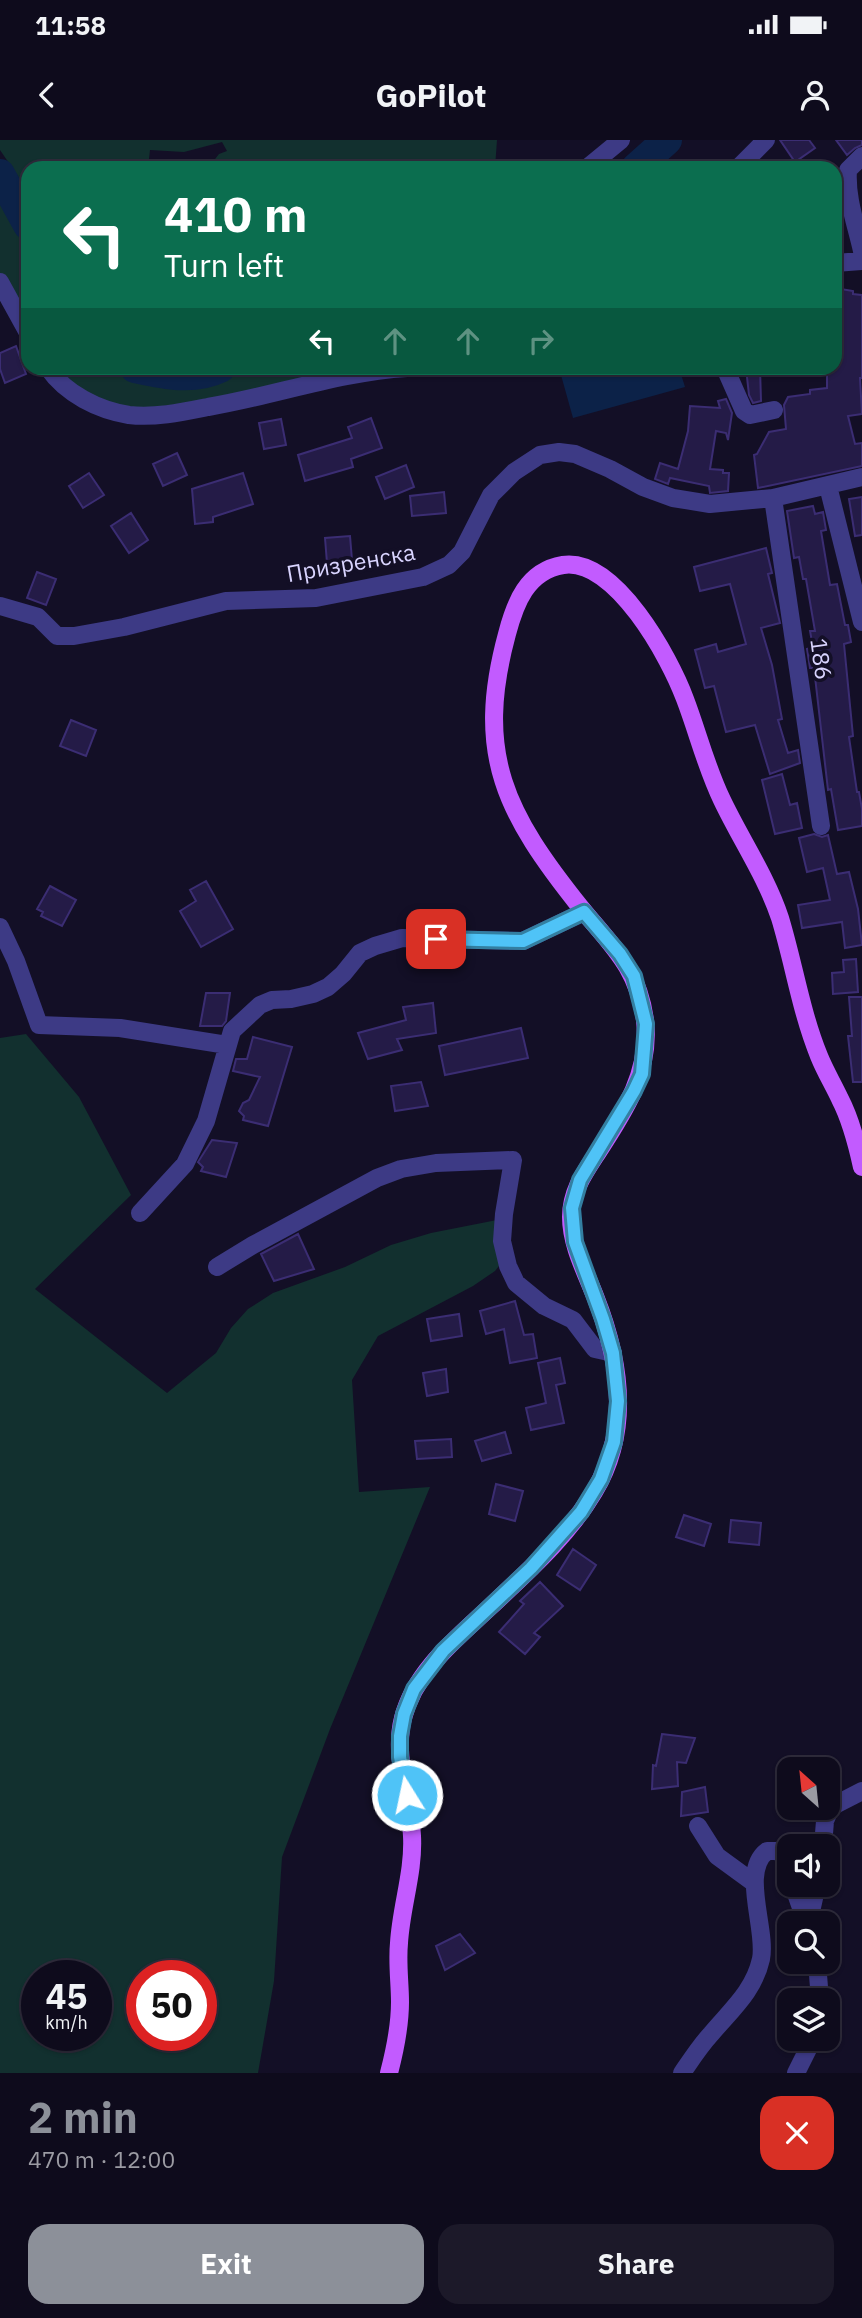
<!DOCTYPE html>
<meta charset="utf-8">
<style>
:root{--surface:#0e0b1c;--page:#1c1929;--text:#f1f3f6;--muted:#9b9ba3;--line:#2e2b3b;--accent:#8c9099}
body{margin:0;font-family:"IBM Plex Sans",sans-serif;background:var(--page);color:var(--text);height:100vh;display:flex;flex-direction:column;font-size:26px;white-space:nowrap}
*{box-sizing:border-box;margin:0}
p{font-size:23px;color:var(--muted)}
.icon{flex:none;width:38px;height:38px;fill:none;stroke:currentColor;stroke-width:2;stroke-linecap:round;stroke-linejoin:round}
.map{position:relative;height:1933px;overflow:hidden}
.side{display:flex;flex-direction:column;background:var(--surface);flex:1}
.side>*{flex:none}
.hud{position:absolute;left:21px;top:21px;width:821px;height:214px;border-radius:21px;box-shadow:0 2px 5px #0004,0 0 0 2px var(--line);background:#0b6e4f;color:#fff;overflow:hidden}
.needle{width:46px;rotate:333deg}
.controls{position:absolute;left:777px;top:1617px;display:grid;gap:14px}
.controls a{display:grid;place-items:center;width:63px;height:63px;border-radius:14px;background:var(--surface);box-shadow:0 2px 5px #0004,0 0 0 2px var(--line);font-size:35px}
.speed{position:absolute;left:21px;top:1820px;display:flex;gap:14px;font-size:35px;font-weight:700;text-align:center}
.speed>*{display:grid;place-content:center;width:91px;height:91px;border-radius:50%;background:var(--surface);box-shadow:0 2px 5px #0004,0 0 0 2px var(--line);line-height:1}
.speed small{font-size:18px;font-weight:400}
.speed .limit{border:10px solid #d22;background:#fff;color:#111}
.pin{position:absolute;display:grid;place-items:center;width:60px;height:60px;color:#fff;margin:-30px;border-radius:14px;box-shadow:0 4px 10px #0006}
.me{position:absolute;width:77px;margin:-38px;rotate:350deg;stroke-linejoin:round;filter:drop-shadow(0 0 5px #0008)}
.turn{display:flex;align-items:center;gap:24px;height:147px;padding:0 28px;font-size:32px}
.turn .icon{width:91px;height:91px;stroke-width:2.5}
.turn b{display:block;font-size:49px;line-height:60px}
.lanes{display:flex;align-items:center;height:66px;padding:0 28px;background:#0003;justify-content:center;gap:35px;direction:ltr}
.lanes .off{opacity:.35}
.round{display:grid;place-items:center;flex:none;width:74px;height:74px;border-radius:21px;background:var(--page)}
.overview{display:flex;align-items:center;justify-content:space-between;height:119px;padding:0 28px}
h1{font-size:42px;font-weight:700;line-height:52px;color:var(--accent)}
.cta{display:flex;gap:14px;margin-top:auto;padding:14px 28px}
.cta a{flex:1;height:80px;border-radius:21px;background:var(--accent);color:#fff;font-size:28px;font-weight:700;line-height:80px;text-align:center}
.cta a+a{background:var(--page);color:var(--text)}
.status{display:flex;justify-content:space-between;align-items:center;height:49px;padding:0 35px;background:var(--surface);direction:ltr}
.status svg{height:19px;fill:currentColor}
header{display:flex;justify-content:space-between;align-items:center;height:91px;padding:0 28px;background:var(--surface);font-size:32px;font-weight:700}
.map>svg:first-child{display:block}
.green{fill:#12302f;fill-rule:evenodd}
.water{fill:#0c2248}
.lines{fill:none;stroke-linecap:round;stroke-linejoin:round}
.river{stroke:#0c2248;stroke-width:30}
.building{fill:#241b47;stroke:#3b2d73;stroke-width:2}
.minor{stroke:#3d3a85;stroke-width:18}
.major{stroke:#c25bff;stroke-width:18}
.route-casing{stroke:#337fa1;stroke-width:18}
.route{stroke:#4fc3f7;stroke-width:12}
.labels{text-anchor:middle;stroke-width:7;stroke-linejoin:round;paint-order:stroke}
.street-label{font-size:23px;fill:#d9d4ff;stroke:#130f26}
</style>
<div class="status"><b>11:58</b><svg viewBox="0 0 49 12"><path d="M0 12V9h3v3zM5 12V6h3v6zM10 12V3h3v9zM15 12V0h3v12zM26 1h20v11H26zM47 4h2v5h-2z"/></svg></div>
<header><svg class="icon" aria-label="back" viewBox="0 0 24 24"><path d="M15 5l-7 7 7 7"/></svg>GoPilot<svg class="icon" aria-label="person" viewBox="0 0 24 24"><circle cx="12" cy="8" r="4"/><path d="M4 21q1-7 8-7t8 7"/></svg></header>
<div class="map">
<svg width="862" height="1933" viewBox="0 0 862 1933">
<rect width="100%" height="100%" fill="#130f26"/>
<!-- green -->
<path class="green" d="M0,0h497l-2,28h-287l11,-14 8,-3 -5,-9 -38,10 -34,-2 -2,18h-120v23l-28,-41z
M0,34l28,51v108l-28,-51z
M48,228c29,0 59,-3 87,0 29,2 56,14 85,0h187l-118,22 -173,22z
M26,894l53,63 52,98 -96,94 132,104 49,-40 15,-25 17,-19 25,-16 72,-26 46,-22 40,-12 66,-13 2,46 -4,5 -22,15 -95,50 -26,44 7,112 71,-5 -100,242 -48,128 -8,124 -16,92h-258v-1035zM37,1836h59v59h-59zM142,1836h59v59h-59z"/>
<!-- water -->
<path class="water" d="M589,228h90l6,19 -112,31 -12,-43z"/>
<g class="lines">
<!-- river -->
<path class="river" d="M636,28l31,-28
M0,34l28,51
M135,228c28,6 58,13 85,0"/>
</g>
<!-- building -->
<path class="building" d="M780,0h29l6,8 -20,14z
M836,0h26v5l-7,3 -8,7z
M835,148l18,3v3l9,1v83h-2l2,36 -14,2 7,28 7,-1v23l-104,22 -4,-33 3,-1 12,-22 17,-3 -2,-24 4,-8 22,-3v-4l17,-2v-20h8z
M16,206l10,28 -21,9 -5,-14v-16z
M746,228h14l1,33 -8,2 -4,-8z
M726,259l6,14 -4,27 -2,-7 -10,-2 -6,38 13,1v3h6l-1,18 -18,2 -1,-7 -39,-8 -2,6 -13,-5 5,-16 18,6 10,-38 2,-25 30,2 -2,-7z
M371,278l11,30 -31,11 2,8 -48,14 -7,-26 54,-17 -4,-11z
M281,279l5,26 -22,4 -5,-26z
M177,313l10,22 -24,11 -10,-22z
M406,325l8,22 -29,12 -9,-22z
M89,333l15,22 -21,13 -14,-22z
M243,333l10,31 -40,13v5l-18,2 -3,-35z
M444,352l2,21 -34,3 -2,-20z
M862,357v38l-7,1 -6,-37z
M813,366l2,8 8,-2 3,18 -5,1 9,54 7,-1 8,41h3l3,17 -7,2 9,92 -4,1 8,55h2l3,17v17l-24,4 -7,-41 -3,1 -14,-122h-4l-3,-19 6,-2 -3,-16h5l-9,-52h-3l-4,-22 -5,1 -7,-47z
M131,373l17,27 -19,13 -18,-27z
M350,396l2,24 -25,3 -2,-25z
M766,408l6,25 -4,1 12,49 -19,5 11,37 10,54 -4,1 10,33 10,-3 2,13 -30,11 -15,-49 -29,7 -12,-46 -9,2 -10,-38 21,-6 2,8 28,-8 -16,-60 -30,7 -6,-24z
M37,432l19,7 -10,26 -19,-7z
M71,580l25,10 -10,26 -26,-10z
M782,634l8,31 7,-2 5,25 -27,6 -13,-54z
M814,694l8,3 6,-2 9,39 12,-2 9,37 4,36 -17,3 -3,-26 -40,6 -4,-23 32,-5 -7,-32 -16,4 -8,-34z
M206,741l27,48 -32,18 -21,-36 16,-10 -6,-11z
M50,746l26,14 -14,26 -21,-10 2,-4 -6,-3z
M856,819l2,33 -25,2 -1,-21 12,-1 -1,-12z
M206,853h24l-4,28 -4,5h-22z
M849,857h13v85h-9l-5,-46h4z
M433,863l3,30 -39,6 5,11 -34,9 -10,-26 48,-13 -3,-13z
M521,888l7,30 -83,17 -6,-29z
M253,897l39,10 -24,79 -25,-6 1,-4 -5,-5 4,-8 6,-3 11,-23 -27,-6 3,-12h11z
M421,942l7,24 -33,5 -4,-25z
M212,1000l25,3 -11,34 -25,-6 2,-4 -5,-5z
M298,1094l16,35 -40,12 -13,-27z
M515,1161l9,34 9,-1 4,24 -27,5 -6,-34 -18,5 -6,-23z
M459,1174l3,22 -31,5 -4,-22z
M560,1218l5,25 -9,2 8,38 -33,7 -5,-22 20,-5 -8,-40z
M446,1229l2,23 -21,4 -4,-23z
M505,1292l6,21 -29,8 -7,-20z
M451,1299l1,18 -35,2 -2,-18z
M496,1344l27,7 -8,30 -26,-7z
M684,1375l27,9 -7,22 -28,-9z
M731,1380l30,3 -2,22 -30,-3z
M573,1409l23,16 -16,25 -23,-15z
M540,1442l23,24 -29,27 6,4 -15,17 -26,-22 25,-28 -4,-3z
M662,1594l33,4 -9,25 -9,-1 1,24 -26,3 1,-24 3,1z
M705,1647l3,25 -27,4 1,-24z
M460,1794l15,19 -30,17 -9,-24z"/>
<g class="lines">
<!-- minor -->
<path class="minor" d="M862,16l-14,14c-2,28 8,54 14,81
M587,28l34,-28
M738,28l28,-28
M835,123l27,-2
M0,142l28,51
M48,228c18,26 50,42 81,47 26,3 54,-3 79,-8 66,-11 132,-35 199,-39
M725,228l19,43 6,4 24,-5
M828,346l34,136
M773,358l48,328
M0,466l38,11 19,19h17l50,-9 102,-26 90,-3 107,-21 26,-12 13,-13 29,-57 23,-23 26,-17 19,-3 16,2 35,15 33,18 30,11 37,6 63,-6 89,-21
M0,787l16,34 23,64 81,3 107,17
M140,1073l45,-49 21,-43 26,-90 28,-26 12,-5 19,-1 22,-5 15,-7 15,-13 17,-21 15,-7 27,-8 121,3 61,-29
M217,1127l36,-22 124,-67 24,-9 35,-6 77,-3 -9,54 -2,27 6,25 8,17 28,23 29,14 22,29 18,4
M698,1686l19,30 37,27
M823,1706l2,-25 6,-14 31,-16
M793,1745l7,20 7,11h3l7,-31
M817,1822l3,38
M682,1933c9,-13 18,-27 29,-39 20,-24 43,-43 50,-75 6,-30 -21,-88 6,-108h11l6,6 5,14
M796,1933l17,-34"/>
<!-- major -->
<path class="major" d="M389,1933c6,-23 11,-46 11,-71 0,-19 -3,-39 -1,-59 2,-36 15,-71 13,-107 -2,-39 -19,-79 -9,-118 12,-47 53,-79 87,-111 37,-35 78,-71 104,-115 37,-61 26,-133 1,-196 -10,-25 -24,-52 -24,-79 0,-26 14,-45 27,-65 27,-41 53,-81 47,-132 -7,-52 -33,-74 -64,-112 -75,-94 -107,-153 -74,-274 8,-31 20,-63 56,-69 52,-8 107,93 122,134 13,34 21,68 37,101 19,40 44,76 58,118 14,46 21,94 39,138 6,15 14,28 21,43 11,21 17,45 22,68"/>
</g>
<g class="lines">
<!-- route casing -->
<g class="route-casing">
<path id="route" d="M407,1655l-7,-38v-21l4,-22 10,-25 29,-38 88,-83 50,-56 20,-33 13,-37 4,-41 -5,-48 -10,-34 -28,-77 -3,-34 8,-28 54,-89 8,-17 4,-50 -12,-48 -14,-22 -36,-42 -61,29 -87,-2"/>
</g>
<!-- route -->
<use href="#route" class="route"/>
</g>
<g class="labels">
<!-- street labels -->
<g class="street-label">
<text transform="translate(351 423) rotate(-10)" y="8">Призренска</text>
<text transform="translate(821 519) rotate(82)" y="8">186</text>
</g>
</g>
</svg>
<div class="controls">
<a><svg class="needle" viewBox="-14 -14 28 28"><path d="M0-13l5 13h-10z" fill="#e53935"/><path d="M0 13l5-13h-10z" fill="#9b9ba3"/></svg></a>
<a><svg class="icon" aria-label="sound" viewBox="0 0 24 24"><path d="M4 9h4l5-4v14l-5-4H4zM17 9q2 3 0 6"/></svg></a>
<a><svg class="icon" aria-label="search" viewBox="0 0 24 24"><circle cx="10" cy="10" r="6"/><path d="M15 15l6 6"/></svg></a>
<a><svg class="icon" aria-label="layers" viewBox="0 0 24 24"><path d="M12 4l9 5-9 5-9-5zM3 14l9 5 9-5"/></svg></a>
</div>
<div class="speed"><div>45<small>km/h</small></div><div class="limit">50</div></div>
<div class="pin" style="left:436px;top:799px;background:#d93025"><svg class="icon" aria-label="arrive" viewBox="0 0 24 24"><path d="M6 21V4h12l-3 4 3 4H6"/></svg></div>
<svg class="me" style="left:407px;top:1655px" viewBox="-20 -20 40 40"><circle r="17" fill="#4fc3f7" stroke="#fff" stroke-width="3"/><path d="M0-11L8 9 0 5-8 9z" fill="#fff"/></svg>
<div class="hud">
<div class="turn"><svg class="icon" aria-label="left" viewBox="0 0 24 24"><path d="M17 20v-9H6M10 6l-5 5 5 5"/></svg><div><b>410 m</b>Turn left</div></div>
<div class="lanes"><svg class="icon" aria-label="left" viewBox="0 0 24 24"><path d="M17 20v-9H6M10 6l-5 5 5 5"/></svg><svg class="icon off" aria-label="ahead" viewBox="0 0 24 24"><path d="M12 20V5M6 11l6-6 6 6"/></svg><svg class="icon off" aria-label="ahead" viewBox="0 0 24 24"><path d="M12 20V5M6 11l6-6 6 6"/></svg><svg class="icon off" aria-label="right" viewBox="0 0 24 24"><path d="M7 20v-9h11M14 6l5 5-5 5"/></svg></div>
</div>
</div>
<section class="side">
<div class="overview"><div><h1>2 min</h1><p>470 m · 12:00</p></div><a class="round" style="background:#d93025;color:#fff"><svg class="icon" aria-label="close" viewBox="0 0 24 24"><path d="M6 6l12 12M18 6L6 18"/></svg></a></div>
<div class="cta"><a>Exit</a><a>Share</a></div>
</section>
